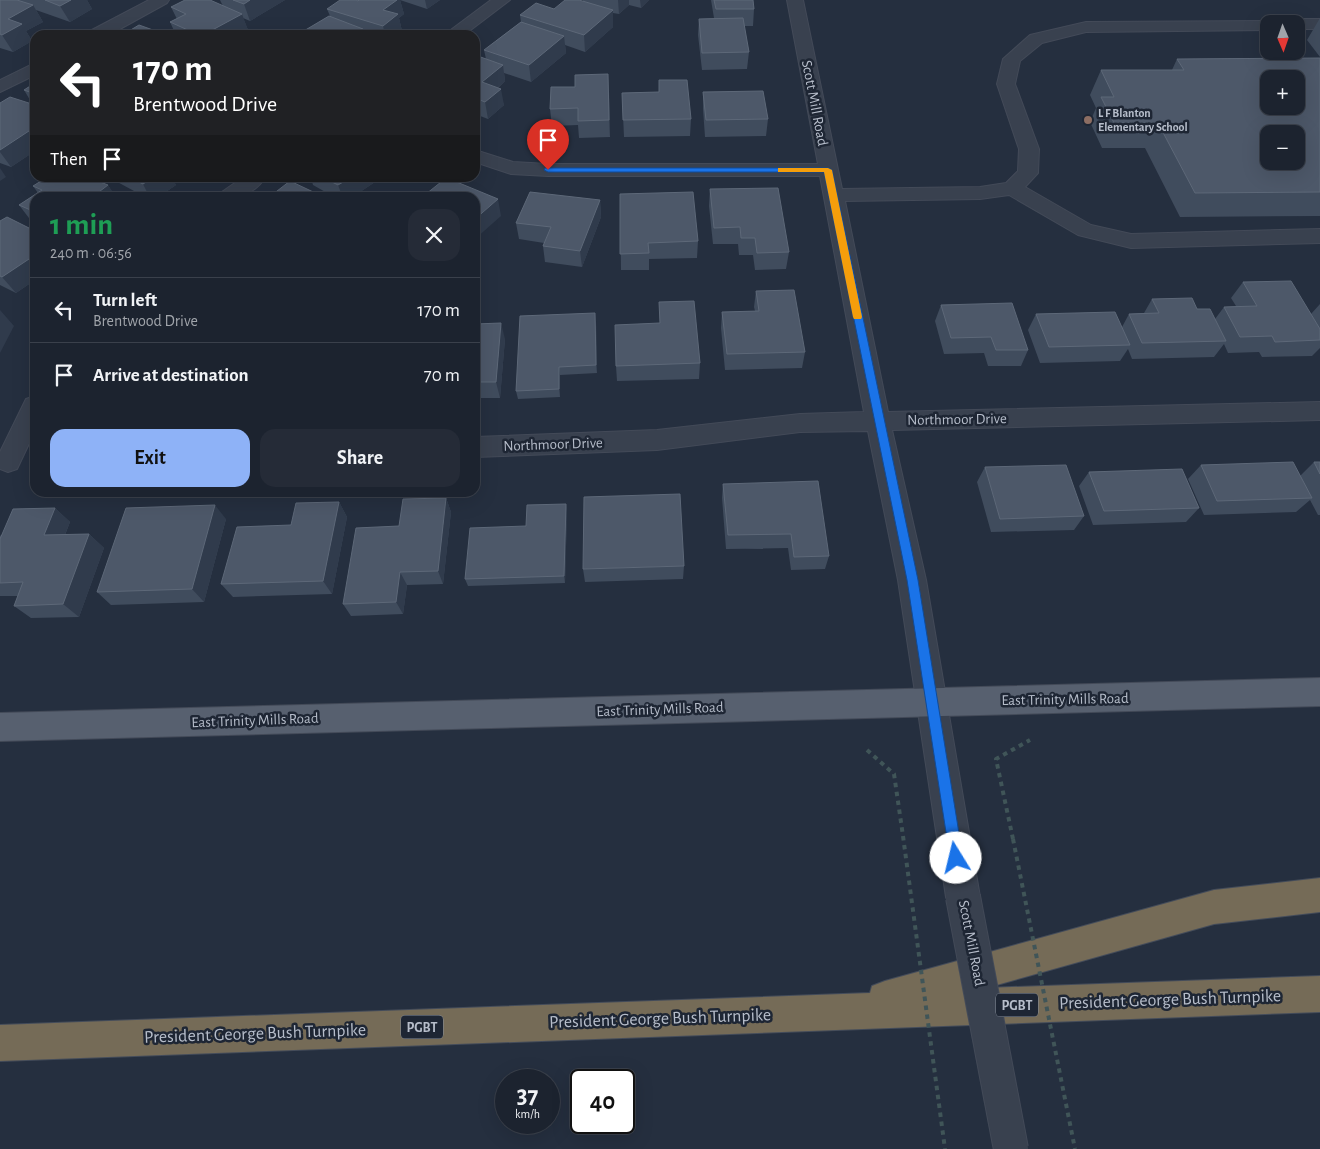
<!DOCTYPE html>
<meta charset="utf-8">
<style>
:root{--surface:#1c232f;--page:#252b37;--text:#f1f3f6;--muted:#a0a4aa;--line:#3a404b;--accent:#8eb2f7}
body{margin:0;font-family:"Alegreya Sans",sans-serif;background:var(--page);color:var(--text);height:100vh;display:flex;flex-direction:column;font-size:19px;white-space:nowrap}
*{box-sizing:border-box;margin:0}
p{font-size:16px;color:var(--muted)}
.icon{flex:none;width:28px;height:28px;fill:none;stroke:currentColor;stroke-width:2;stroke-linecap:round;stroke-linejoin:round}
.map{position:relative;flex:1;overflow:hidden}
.panel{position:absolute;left:30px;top:192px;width:450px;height:305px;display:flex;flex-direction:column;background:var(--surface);border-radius:15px;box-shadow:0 5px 20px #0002,0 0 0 1px var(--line)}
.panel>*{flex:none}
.top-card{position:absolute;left:30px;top:30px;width:450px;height:152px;border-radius:15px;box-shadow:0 5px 20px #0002,0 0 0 1px var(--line);background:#202124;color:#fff;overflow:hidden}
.needle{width:32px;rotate:178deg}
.fabs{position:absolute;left:1260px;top:15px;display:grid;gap:10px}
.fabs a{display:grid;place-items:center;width:45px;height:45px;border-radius:10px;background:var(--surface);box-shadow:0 5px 20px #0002,0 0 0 1px var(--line);font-size:25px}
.speed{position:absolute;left:495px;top:1069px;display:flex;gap:10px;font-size:25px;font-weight:700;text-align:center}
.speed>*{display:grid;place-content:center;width:65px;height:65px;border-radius:50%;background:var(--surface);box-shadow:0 5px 20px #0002,0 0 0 1px var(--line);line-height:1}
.speed small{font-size:12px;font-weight:400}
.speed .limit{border:2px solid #111;border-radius:8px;background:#fff;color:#111}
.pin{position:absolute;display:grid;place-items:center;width:42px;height:42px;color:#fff;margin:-51px -21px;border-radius:50% 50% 50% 0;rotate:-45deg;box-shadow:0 0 5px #0007}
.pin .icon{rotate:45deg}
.me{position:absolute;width:55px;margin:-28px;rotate:351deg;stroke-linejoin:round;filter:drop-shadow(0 0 4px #0008)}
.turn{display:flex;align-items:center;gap:18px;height:105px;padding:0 20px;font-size:22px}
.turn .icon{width:65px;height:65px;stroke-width:2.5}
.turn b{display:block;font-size:35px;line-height:42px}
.then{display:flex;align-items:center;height:48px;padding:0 20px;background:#0003;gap:10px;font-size:19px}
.round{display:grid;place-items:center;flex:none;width:52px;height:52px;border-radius:15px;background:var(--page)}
.summary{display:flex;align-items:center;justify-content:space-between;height:85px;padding:0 20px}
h1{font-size:30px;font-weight:700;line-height:38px;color:#1e9e55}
.button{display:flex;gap:10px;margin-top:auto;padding:10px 20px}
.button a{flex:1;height:58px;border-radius:15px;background:var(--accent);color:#111;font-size:20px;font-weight:700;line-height:58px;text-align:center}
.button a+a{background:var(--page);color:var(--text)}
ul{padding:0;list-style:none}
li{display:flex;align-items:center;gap:15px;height:65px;padding:0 20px;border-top:1px solid var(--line)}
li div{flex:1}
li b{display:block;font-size:19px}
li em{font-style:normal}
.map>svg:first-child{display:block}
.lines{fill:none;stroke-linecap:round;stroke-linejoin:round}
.minor-casing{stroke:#434a58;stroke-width:2}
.major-casing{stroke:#434a58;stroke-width:2}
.highway-casing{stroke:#444c5a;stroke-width:2}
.path{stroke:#405558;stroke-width:4;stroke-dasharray:4.5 4.5;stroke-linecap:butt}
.minor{fill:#39414f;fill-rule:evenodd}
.major{fill:#57606f;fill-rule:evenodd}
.highway{fill:#756b57;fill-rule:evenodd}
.minor-bridge-casing{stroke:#434a58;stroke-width:36;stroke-linecap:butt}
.path-bridge{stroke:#405558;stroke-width:4;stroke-dasharray:4.5 4.5;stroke-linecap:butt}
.minor-bridge{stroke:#39414f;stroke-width:34}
.wall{fill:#404c5d}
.shaded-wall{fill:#303b4c}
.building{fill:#4d5869;stroke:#5d6878;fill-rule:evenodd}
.route{fill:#1a73e8;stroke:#114b97}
.slow{fill:#f59e0b}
.education-dot{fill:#8d6e63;stroke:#1e2634;stroke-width:2}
.labels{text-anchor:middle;stroke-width:5;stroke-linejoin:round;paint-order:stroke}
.far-poi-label{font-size:12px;font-weight:bold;fill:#b6bdca;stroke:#1e2634;text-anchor:start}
.shield{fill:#1e2634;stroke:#88909d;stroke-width:1}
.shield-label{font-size:14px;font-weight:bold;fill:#b6bdca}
.street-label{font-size:15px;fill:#b6bdca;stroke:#1e2634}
.near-street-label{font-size:18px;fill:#b6bdca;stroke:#1e2634}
</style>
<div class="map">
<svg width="1320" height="1149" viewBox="0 0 1320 1149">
<rect width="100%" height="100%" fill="#252f3f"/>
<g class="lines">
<!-- minor casing -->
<g class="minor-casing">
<path id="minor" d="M149,0h20l-2,3 -58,32h-22l3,-4z
M491,0h19l-46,35h-20z
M787,0h16l39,189 138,-2 26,-4 12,-12 1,-22 -22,-65 6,-25 27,-24 56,-13 189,-1 2,3h-8v6l-183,2 -44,11 -22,18 -5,23 24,65 -1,24 -13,14 66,38 40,9 189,-5v14l-189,5 -53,-13 -69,-40 -29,4 -135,2 43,211 432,-10v18l-428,10 34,150 54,317 -5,12 -12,5 -12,-5 -5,-12 -48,-317 -30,-149 -68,1 -143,18 -182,7v-20l182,-7 143,-16 64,-2 -44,-236h-272l-37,-2 -36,-12v-12l38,12 35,2h270z
M1296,19h24v10h-24v-5h-8l2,-4z
M35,63v12l-35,17v-12z
M242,178h23c-12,18 -29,20 -49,20l3,-4z
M35,396v35l-18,38 -9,3 -8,-3v-17l26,-53z"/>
</g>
<!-- major casing -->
<g class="major-casing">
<path id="major" d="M1320,678v28l-1320,35v-28z"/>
</g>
<!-- highway casing -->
<g class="highway-casing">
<path id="highway" d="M1320,878v34l-106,12 -228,64 334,-12v36l-1320,49v-36l870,-32 2,-7 13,-5 329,-91z"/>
</g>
<!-- path -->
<path class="path" d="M867,750l27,24 9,62
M1013,839l-17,-80 34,-19"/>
<!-- minor -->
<use href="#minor" class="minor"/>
<!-- major -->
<use href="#major" class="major"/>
<!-- highway -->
<use href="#highway" class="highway"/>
<!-- minor-bridge casing -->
<g class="minor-bridge-casing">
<path id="minor-bridge" d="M963,897l48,252"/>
</g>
<!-- path-bridge -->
<path class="path-bridge" d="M903,836l42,313
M1013,839l62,310"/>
<!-- minor-bridge -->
<use href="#minor-bridge" class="minor-bridge"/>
</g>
<!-- wall -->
<path class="wall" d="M0,0h87l5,9 -22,13 -34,-12 7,12 -17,9 6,10 -19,11 -13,-4z
M220,0h65l-35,21 -7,-3 5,12 -8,5h-64l-6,-13 7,-3 -6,-12 52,-1z
M359,0h81l-13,9 -27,-9 4,14 -5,4 3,13 -5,4h-100l33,-19 -3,-7z
M583,0h66l-8,8 -12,-3 -10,9 -6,-1v14l-28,25 -20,-7 1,8 -35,29 -27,-9 1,8 -7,7 6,17 -16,14 -13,-5v-59l11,4 -2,-9 37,-28 -1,-7 34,-6 29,-8z
M711,0h42l1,9 -1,17h-9l5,26 -2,17 -45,1 -4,-35 1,-16 15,-1z
M1320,18v39l-13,-17z
M1320,58v158l-140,1 -35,-69h-43l-12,-26 6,-14 -6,-13 11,-25h71l5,-11z
M659,80l32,39 -1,17 -66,1 -2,-44 37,-1z
M35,83v68l-24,16 -11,-4v-60l33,2 -9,-15z
M575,87l34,4 1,46 -31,1 -1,-13 -26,1 -2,-17z
M703,92l65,27 -2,17 -61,1 -2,-28z
M110,178h62l4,7 -19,13h-10z
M311,178h70l-30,20h-15l-23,-13z
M108,185l8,13h-81v25l-3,-1 -13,-17 19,-12 -5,-7z
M710,189l79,63 -3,17 -31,1 -2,-15h-14l-1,-11h-25l-4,-38z
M620,194l78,47 -1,17 -48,1v11h-28z
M600,200l1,17 -19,50 -37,-5 -2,-16 1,-3 -25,-4 -3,-16z
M0,221l35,10v49l-19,13 -16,-8z
M1243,282l68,32 9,-10v44l-8,8 -50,1 -3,-5 -31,1 -4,-9 -10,13 -82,2 -4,-10 -8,12 -80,2 -12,-33 8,-16 86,13 7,-13 15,-1 8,-14 45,10 18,10 9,-12 12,-1 -5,-8z
M756,291l49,61 -3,16 -77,2 -4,-42 1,-16 33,-1 -1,-4z
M659,302l41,61 -1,16 -82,2 -1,-15 44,-43z
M941,305l87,45 -7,16h-33l-4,-13 -40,1 -9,-33z
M596,321l1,52 -37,2v22l-42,2 -2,-8z
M475,324l30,15 -5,59h-25z
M1314,462h6v53h-2l-8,-15 -14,12 -92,3 -16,-36 13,-14 99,11z
M985,467l99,49 -10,14 -83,2 -14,-50z
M1089,472l110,36 -13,14 -93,3 -14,-39z
M723,484l106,72 -4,13 -34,1 -3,-22 -62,1 -4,-51z
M446,498l5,14 -8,72 -36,1 -4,29 -52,2 -8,-12 56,-78z
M339,502l8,15 -15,77 -99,3 -12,-13 70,-59z
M566,504l1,7 -2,72 -97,3 -3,-7 61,-53z
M55,508l15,14 -5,13 24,-1 15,14 -25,69 -48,1 -17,-12 4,-10h-18v-61l1,1z
M226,519l-22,83 -93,3 -14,-13z
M684,566l-1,13 -98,3 -2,-13z"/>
<!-- shaded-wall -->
<path class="shaded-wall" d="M71,0h16l5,9 -22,13 -10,-16z
M250,0h35l-35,21 -6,-17z
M397,0h3l4,14 -5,4 3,13 -5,4h-12l-2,-9v-16z
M425,0h15l-13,9z
M618,0h11v5l-10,9z
M640,0h9l-8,8z
M33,5l10,17 -17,9 6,10 -19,11 -11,-17 6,-16z
M613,10v17l-28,25 -1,-17z
M242,14l6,16 -8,5h-37z
M363,29l2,6h-12z
M564,36l2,17 -35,29 -2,-17z
M503,65l2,16 -20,18 -3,-17z
M608,74l1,17 1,46 -1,-17z
M501,89l3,16 -16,14 -3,-17z
M35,127v24l-24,16 -11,-15v-2z
M0,168l6,9 -6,4z
M152,178h20l4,7 -19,13h-7l-7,-14z
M350,178h31l-30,20h-8l-5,-13z
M108,185l8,13h-25z
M498,199l3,17 -26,23v-20z
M600,200l1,17 -19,50 -2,-16z
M35,255v25l-19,13 -14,-16z
M0,310l14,16 -14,27z
M595,313l1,8 1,52 -1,-8z
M501,323l4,16 -5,59 -4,-16z
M559,367l1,8v22l-1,-8z
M446,498l5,14 -8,72 -5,-13z
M339,502l8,15 -15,77 -9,-13z
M566,504l1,7 -2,72 -1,-7z
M215,505l11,14 -22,83 -12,-13z
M55,508l15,14 -11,27 -15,-14z
M89,534l15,14 -25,69 -16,-13z
M400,572l7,13 -4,29 -7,-12z"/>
<!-- building -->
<path class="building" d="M0,0h17l16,5 -25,14 14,5 -20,11 -2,-1z
M45,0h26l-11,6z
M185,0h25l32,14 -39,21h-4l-29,-13 16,-8 -15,-7z
M233,0h17l-6,4z
M340,0h16l2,1 1,-1h38l-14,10 15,4 -15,12 -56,-17z
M565,0h14l34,10 -29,25 -64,-20 16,-12 18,6z
M714,0h39l1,9h-38z
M329,16l34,13 -10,6h-56z
M743,18l6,34 -47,1 -3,-34z
M521,22l43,14 -35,29 -45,-15z
M139,25l28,10h-41l-2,-1z
M475,55l28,10 -21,17 19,7 -16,13 -10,-4z
M1320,58v134l-125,1 -37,-70h-44l-13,-26h13l-13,-27h83l-7,-11zM1269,79h27v27h-27zM1269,134h27v27h-27z
M608,74l1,46 -31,1v-13l-28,1 1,-22h24v-12z
M659,80h28l4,39 -68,1 -1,-27 37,-1z
M35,83v11l-11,-4z
M763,91l5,28 -62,1 -3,-28z
M10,97l25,8v22l-35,23v-47z
M46,178h44l18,7 -17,13h-56v14l-16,-7 23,-15 -9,-4z
M131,178h21l-9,6z
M324,178h26l-12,7z
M446,178h1l51,21 -23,20v-21h-54z
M290,181l36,17h-58z
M778,188l11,64 -32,1 -2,-15h-14l-1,-11 -26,1 -4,-39z
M530,192l70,8 -20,51 -37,-5 8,-19 -35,-4z
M693,192l5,49 -50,2 1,10 -29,1v-60z
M7,217l28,14v24l-33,22 -2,-1v-55z
M1291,281l29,48v11l-45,2 -3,-6 -32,1 -16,-30 33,-1 -14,-24z
M794,290l11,62 -78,2 -5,-42 37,-1 -3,-20z
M1192,298l5,11h13l16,32 -84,2 -13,-29 30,-1 -7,-14z
M694,301l6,62 -84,3 -1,-41 45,-2 -1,-21z
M1012,303l16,47h-32l-5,-13 -40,1 -10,-33z
M1115,312l15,33 -81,2 -13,-33z
M595,313l1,52 -37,2v22l-43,2 4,-75z
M501,323l-5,59h-21v-58z
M1293,462l19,36 -95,3 -16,-36z
M1314,462h6v12z
M1066,465l18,51 -84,3 -15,-52z
M1182,469l17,39 -95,3 -15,-39z
M818,481l11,75 -35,1 -3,-23 -63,1 -5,-51z
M680,494l4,72 -101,3 1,-72z
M446,498l-8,73 -38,1 -4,30 -53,2 13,-76 43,-2 4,-27z
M339,502l-16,79 -102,3 16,-57 54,-2 5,-22z
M566,504l-2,72 -99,3 5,-51 56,-2 1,-21z
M215,505l-23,84 -95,3 29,-84z
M55,508l-11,27 45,-1 -26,70 -49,2 9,-24 -23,1v-44l13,-30z"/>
<!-- route -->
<path class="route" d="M545,168h283l4,2 86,410 45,278 -2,5 -5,2 -4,-2 -2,-5 -43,-278 -83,-408h-276l-4,-2z"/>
<!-- slow -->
<path class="slow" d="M778,168h50l4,2 30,147 -1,2h-7l-1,-2 -29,-145h-46z"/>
<!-- markers -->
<circle class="education-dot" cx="1088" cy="120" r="5"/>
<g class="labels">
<!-- far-poi labels -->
<g class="far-poi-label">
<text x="1098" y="117">L F Blanton<tspan x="1098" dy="14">Elementary School</tspan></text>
</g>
<!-- shield labels -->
<g class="shield">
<rect x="996" y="993.5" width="42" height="23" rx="4"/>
<rect x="401" y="1015.5" width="42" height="23" rx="4"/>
</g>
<g class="shield-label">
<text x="1017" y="1010">PGBT</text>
<text x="422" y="1032">PGBT</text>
</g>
<!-- street labels -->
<g class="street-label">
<text transform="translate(815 103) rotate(79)" y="5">Scott Mill Road</text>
<text transform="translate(957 419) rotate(-1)" y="5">Northmoor Drive</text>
<text transform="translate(553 444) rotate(-2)" y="5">Northmoor Drive</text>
<text transform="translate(1065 699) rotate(-1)" y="5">East Trinity Mills Road</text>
<text transform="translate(660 709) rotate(-2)" y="5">East Trinity Mills Road</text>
<text transform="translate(255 720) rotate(-2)" y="5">East Trinity Mills Road</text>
<text transform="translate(972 943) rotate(79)" y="5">Scott Mill Road</text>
</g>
<!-- near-street labels -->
<g class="near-street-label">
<text transform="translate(1170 999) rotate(-2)" y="6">President George Bush Turnpike</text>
<text transform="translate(660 1018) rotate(-2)" y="6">President George Bush Turnpike</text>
<text transform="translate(255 1033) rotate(-2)" y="6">President George Bush Turnpike</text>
</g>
</g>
</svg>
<div class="fabs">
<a><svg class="needle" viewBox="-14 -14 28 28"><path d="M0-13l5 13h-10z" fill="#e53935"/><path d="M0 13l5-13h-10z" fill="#a0a4aa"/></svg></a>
<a>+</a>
<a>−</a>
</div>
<div class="speed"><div>37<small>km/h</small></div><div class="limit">40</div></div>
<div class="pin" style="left:548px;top:170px;background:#d93025"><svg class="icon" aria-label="arrive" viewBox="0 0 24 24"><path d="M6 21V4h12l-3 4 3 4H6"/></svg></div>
<svg class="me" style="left:956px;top:858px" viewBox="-20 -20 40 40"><circle r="19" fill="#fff"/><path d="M0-13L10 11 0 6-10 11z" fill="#1a73e8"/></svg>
<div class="top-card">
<div class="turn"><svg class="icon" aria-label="left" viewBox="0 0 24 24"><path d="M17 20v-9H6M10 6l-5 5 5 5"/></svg><div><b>170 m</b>Brentwood Drive</div></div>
<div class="then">Then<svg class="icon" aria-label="arrive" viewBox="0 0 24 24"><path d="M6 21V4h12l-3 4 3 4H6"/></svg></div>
</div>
<section class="panel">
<div class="summary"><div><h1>1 min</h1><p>240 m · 06:56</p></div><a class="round"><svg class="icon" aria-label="close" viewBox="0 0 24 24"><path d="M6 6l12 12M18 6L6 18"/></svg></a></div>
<ul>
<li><svg class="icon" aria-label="left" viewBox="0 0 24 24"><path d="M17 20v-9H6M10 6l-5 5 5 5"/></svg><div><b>Turn left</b><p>Brentwood Drive</p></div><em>170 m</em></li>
<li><svg class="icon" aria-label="arrive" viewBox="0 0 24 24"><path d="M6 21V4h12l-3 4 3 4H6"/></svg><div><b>Arrive at destination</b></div><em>70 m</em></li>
</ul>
<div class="button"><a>Exit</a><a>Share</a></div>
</section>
</div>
